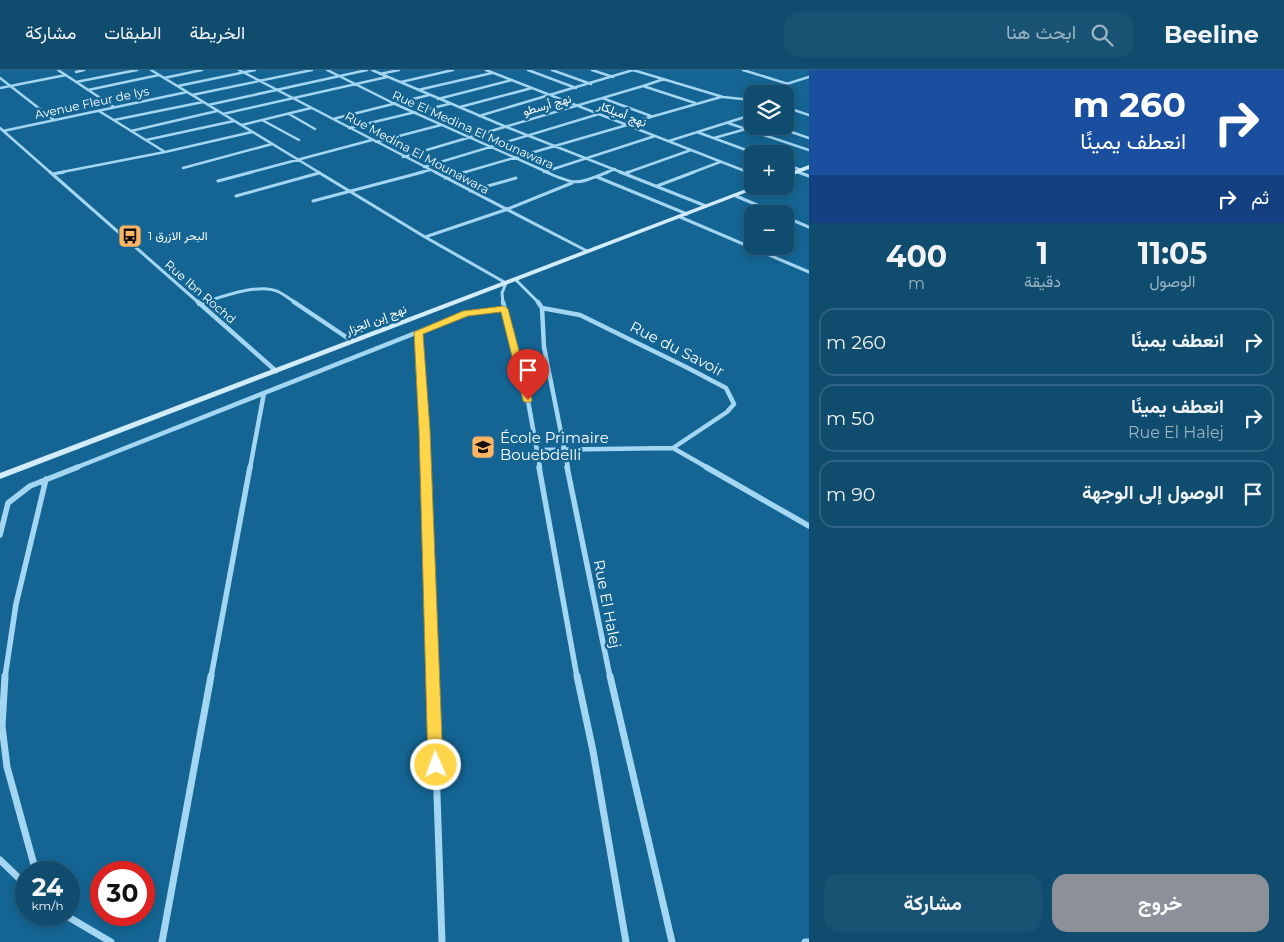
<!DOCTYPE html>
<html lang="ar">
<meta charset="utf-8">
<style>
:root{--surface:#0f4c6e;--page:#185373;--text:#f1f3f6;--muted:#9bb4c2;--line:#2f6381;--accent:#8c9099}
body{margin:0;font-family:Montserrat,Vazirmatn,sans-serif;background:var(--page);color:var(--text);direction:rtl;height:100vh;display:flex;flex-direction:column;font-size:19px;white-space:nowrap}
*{box-sizing:border-box;margin:0}
p{font-size:16px;color:var(--muted)}
.icon{flex:none;width:28px;height:28px;fill:none;stroke:currentColor;stroke-width:2;stroke-linecap:round;stroke-linejoin:round}
.map{position:relative;flex:1;overflow:hidden;direction:ltr}
.drawer{display:flex;flex-direction:column;background:var(--surface);width:475px}
.drawer>*{flex:none}
.banner{background:#1a4fa0;color:#fff;overflow:hidden}
.buttons{position:absolute;left:744px;top:15px;display:grid;gap:10px}
.buttons a{display:grid;place-items:center;width:50px;height:50px;border-radius:10px;background:var(--surface);box-shadow:0 2px 8px #0003,0 0 0 1px var(--line);font-size:25px}
.speed{position:absolute;left:15px;top:791px;display:flex;gap:10px;font-size:25px;font-weight:700;text-align:center}
.speed>*{display:grid;place-content:center;width:65px;height:65px;border-radius:50%;background:var(--surface);box-shadow:0 2px 8px #0003,0 0 0 1px var(--line);line-height:1}
.speed small{font-size:12px;font-weight:400}
.speed .limit{border:8px solid #d22;background:#fff;color:#111}
.pin{position:absolute;display:grid;place-items:center;width:42px;height:42px;color:#fff;margin:-51px -21px;border-radius:50% 50% 50% 0;rotate:-45deg;box-shadow:0 0 5px #0007}
.pin .icon{rotate:45deg}
.me{position:absolute;width:55px;margin:-28px;rotate:358deg;stroke-linejoin:round;filter:drop-shadow(0 0 4px #0008)}
.turn{display:flex;align-items:center;gap:18px;height:105px;padding:0 15px;font-size:22px}
.turn .icon{width:65px;height:65px;stroke-width:2.5}
.turn b{display:block;font-size:35px;line-height:42px}
.then{display:flex;align-items:center;height:48px;padding:0 15px;background:#0003;gap:10px;font-size:19px}
.eta{display:flex;justify-content:space-evenly;align-items:center;height:85px;text-align:center}
.eta b{font-size:30px;font-weight:700;line-height:35px}
.primary-button{display:flex;gap:10px;margin-top:auto;padding:10px 15px}
.primary-button a{flex:1;height:58px;border-radius:15px;background:var(--accent);color:#fff;font-size:20px;font-weight:700;line-height:58px;text-align:center}
.primary-button a+a{background:var(--page);color:var(--text)}
ul{padding:0;list-style:none}
li{display:flex;align-items:center;gap:15px;height:68px;margin:0 10px 8px;padding:0 5px;border:2px solid var(--line);border-radius:15px}
li div{flex:1}
li b{display:block;font-size:19px}
li em{font-style:normal}
header{display:flex;align-items:center;gap:30px;box-sizing:border-box;height:70px;padding:0 25px;background:var(--surface);border-bottom:1px solid var(--line)}
header strong{font-size:24px}
nav{display:flex;gap:28px;margin-inline-start:auto;font-size:18px}
.search{width:350px;height:45px;background:var(--page);display:flex;align-items:center;gap:12px;box-sizing:border-box;padding:0 18px;border-radius:15px;color:var(--muted);font-size:19px}
main{display:flex;flex:1;min-height:0}
.map>svg:first-child{display:block}
.lines{fill:none;stroke-linecap:round;stroke-linejoin:round}
.street-far4{stroke:#a3d6f2;stroke-width:2.5}
.street-far3{stroke:#a3d6f2;stroke-width:3}
.street-far2{stroke:#a3d6f2;stroke-width:4.5}
.street-far1{stroke:#a3d6f2;stroke-width:5.5}
.street{stroke:#a3d6f2;stroke-width:7}
.secondary{fill:#d2ecfc;fill-rule:evenodd}
.route{fill:#ffd54a;stroke:#a68a30}
.labels{text-anchor:middle;stroke-width:5;stroke-linejoin:round;paint-order:stroke}
.far-street-label{font-size:12px;fill:#fff;stroke:#146593}
.far-poi-label{font-size:12px;fill:#fff;stroke:#146593;text-anchor:start}
.street-label{font-size:15px;fill:#fff;stroke:#146593}
.poi-label{font-size:15px;fill:#fff;stroke:#146593;text-anchor:start}
</style>
<header>
<strong>Beeline</strong>
<div class="search"><svg class="icon" aria-label="search" viewBox="0 0 24 24"><circle cx="10" cy="10" r="6"/><path d="M15 15l6 6"/></svg>ابحث هنا</div>
<nav><a>الخريطة</a><a>الطبقات</a><a>مشاركة</a></nav>
</header>
<main>
<section class="drawer">
<div class="banner">
<div class="turn"><svg class="icon" aria-label="right" viewBox="0 0 24 24"><path d="M7 20v-9h11M14 6l5 5-5 5"/></svg><div><b>260 m</b>انعطف يمينًا</div></div>
<div class="then">ثم<svg class="icon" aria-label="right" viewBox="0 0 24 24"><path d="M7 20v-9h11M14 6l5 5-5 5"/></svg></div>
</div>
<div class="eta">
<div><b>11:05</b><p>الوصول</p></div>
<div><b>1</b><p>دقيقة</p></div>
<div><b>400</b><p>m</p></div>
</div>
<ul>
<li><svg class="icon" aria-label="right" viewBox="0 0 24 24"><path d="M7 20v-9h11M14 6l5 5-5 5"/></svg><div><b>انعطف يمينًا</b></div><em>260 m</em></li>
<li><svg class="icon" aria-label="right" viewBox="0 0 24 24"><path d="M7 20v-9h11M14 6l5 5-5 5"/></svg><div><b>انعطف يمينًا</b><p>Rue El Halej</p></div><em>50 m</em></li>
<li><svg class="icon" aria-label="arrive" viewBox="0 0 24 24"><path d="M6 21V4h12l-3 4 3 4H6"/></svg><div><b>الوصول إلى الوجهة</b></div><em>90 m</em></li>
</ul>
<div class="primary-button"><a>خروج</a><a>مشاركة</a></div>
</section>
<div class="map">
<svg width="809" height="872" viewBox="0 0 809 872">
<rect width="100%" height="100%" fill="#146593"/>
<g class="lines">
<!-- street-far4 -->
<path class="street-far4" d="M58,0l56,37
M151,0l169,103
M239,0l198,103
M327,0l66,33 156,70
M372,0l132,56 119,47
M486,0l264,103
M528,0l48,18
M552,0l39,14
M592,0l21,7
M633,0l90,27 29,3
M743,0l45,14
M76,2l8,-2
M380,4l19,-4
M0,8l54,42
M164,8l38,-8
M76,12l61,-12
M401,12l52,-12
M178,16l77,-16
M643,16l21,-7
M0,18l66,-13
M88,20l71,-15
M418,20l74,-17
M762,24l2,-3 45,-14
M192,25l120,-25
M602,28l49,18
M438,29l74,-19
M208,35l159,-35
M460,37l72,-19
M785,37l24,8
M99,41l66,41
M223,44l164,-37
M289,44l26,15
M479,46l154,-46
M333,49l96,-24
M114,50l89,-18
M262,50l37,20
M728,53l81,27
M626,54l95,-27
M242,55l69,-17
M774,56l35,12
M0,58l51,45
M349,58l100,-24
M3,61l184,-39
M131,61l86,-20
M697,62l60,22
M714,68l32,-9
M146,70l88,-19
M669,71l76,-24 7,2
M376,72l65,-17
M403,87l240,-71 52,17
M785,94l16,6
M424,97l175,-53
M183,98l89,-24
M544,102l111,-36
M798,102l3,1
M57,103l108,-21 87,-20
M248,103l124,-33
M418,103l12,-3
M462,103l165,-48
M605,103l10,-4
M626,103l65,-23
M691,103l29,-11"/>
<!-- street-far3 -->
<path class="street-far3" d="M50,102l149,131
M318,102l107,65 81,46 -4,10 1,10
M435,102l152,79
M546,102c31,14 31,12 62,0
M620,102l86,34
M747,102l5,2
M798,102l11,4
M626,103l3,-1
M53,104l11,-2
M597,107l90,37
M445,108l21,-6
M218,111l34,-9
M657,116l37,-14
M470,121l46,-13
M236,126l83,-23
M736,126l42,18
M313,131l110,-29
M680,147l129,55
M785,147l24,10
M425,167l80,-27 67,-27
M515,209l24,24
M202,233c19,-6 58,-21 77,-11 6,3 12,8 17,11"/>
<!-- street-far2 -->
<path class="street-far2" d="M198,232l78,69
M294,232l58,39
M503,232l22,82 15,84
M538,232l4,6 2,39 24,121
M199,234l7,-2
M418,262l8,136
M673,378l35,20
M536,380l137,-2 54,-36 7,-8 -8,-16 -40,-21 -106,-52 -38,-7
M75,398l391,-155 38,-4
M250,398l14,-75"/>
<!-- street-far1 -->
<path class="street-far1" d="M426,397l7,210
M539,397l38,210
M567,397l43,210
M706,397l103,59
M0,465l8,-32 22,-17 48,-19
M5,607l11,-73 30,-125
M211,607l39,-210"/>
<!-- street -->
<path class="street" d="M5,606l-3,50 5,41 29,105
M433,606l9,266
M577,606l16,75 33,191
M610,606l62,266
M0,790l26,25
M65,845l46,27
M162,872l49,-266
M805,872h4"/>
<!-- secondary -->
<path class="secondary" d="M809,95v4l-24,9v-4z
M754,116h9l-763,293v-6z"/>
</g>
<!-- route -->
<path class="route" d="M504,236l4,3 24,91 -1,2h-7l-1,-2 -22,-88 -33,4 -45,18 7,96 13,335 -2,4 -5,2 -6,-2 -2,-4 -9,-335 -5,-98 49,-21z"/>
<!-- icons -->
<defs>
<g id="bus-square" transform="scale(1.25)"><rect x="-9" y="-9" width="18" height="18" rx="4" fill="#ffb463" stroke="#146593"/><path d="M-5-6H5V4H4V6H2V4H-2V6H-4V4H-5ZM-3.5-4V0h7V-4ZM-3.5 1.2v1.5H-2V1.2ZM2 1.2v1.5H3.5V1.2Z" fill="#111"/></g>
<g id="school-square" transform="scale(1.25)"><rect x="-9" y="-9" width="18" height="18" rx="4" fill="#ffb463" stroke="#146593"/><path d="M0-5L7-2L0 1L-7-2ZM-4 1L0 2.5L4 1V4Q0 6-4 4Z" fill="#111"/></g>
</defs>
<g fill-rule="evenodd">
<use href="#bus-square" x="130" y="166"/>
<use href="#school-square" x="483" y="377"/>
</g>
<g class="labels">
<!-- far-street labels -->
<g class="far-street-label">
<text transform="translate(92 33) rotate(-12)" y="4">Avenue Fleur de lys</text>
<text transform="translate(547 35) rotate(-16)" y="4">نهج أرسطو</text>
<text transform="translate(622 44) rotate(21)" y="4">نهج أميلكار</text>
<text transform="translate(473 60) rotate(24)" y="4">Rue El Medina El Mounawara</text>
<text transform="translate(417 83) rotate(28)" y="4">Rue Medina El Mounawara</text>
<text transform="translate(200 222) rotate(41)" y="4">Rue Ibn Rochd</text>
<text transform="translate(376 250) rotate(-21)" y="4">نهج إبن الجزار</text>
</g>
<!-- far-poi labels -->
<g class="far-poi-label">
<text x="148" y="170">1 البحر الازرق</text>
</g>
<!-- street labels -->
<g class="street-label">
<text transform="translate(677 279) rotate(27)" y="5">Rue du Savoir</text>
<text transform="translate(607 534) rotate(79)" y="5">Rue El Halej</text>
</g>
<!-- poi labels -->
<g class="poi-label">
<text x="500" y="373">École Primaire<tspan x="500" dy="17">Bouebdelli</tspan></text>
</g>
</g>
</svg>
<div class="buttons">
<a><svg class="icon" aria-label="layers" viewBox="0 0 24 24"><path d="M12 4l9 5-9 5-9-5zM3 14l9 5 9-5"/></svg></a>
<a>+</a>
<a>−</a>
</div>
<div class="speed"><div>24<small>km/h</small></div><div class="limit">30</div></div>
<div class="pin" style="left:528px;top:330px;background:#d93025"><svg class="icon" aria-label="arrive" viewBox="0 0 24 24"><path d="M6 21V4h12l-3 4 3 4H6"/></svg></div>
<svg class="me" style="left:436px;top:695px" viewBox="-20 -20 40 40"><circle r="17" fill="#ffd54a" stroke="#fff" stroke-width="3"/><path d="M0-11L8 9 0 5-8 9z" fill="#fff"/></svg>
</div>
</main>
